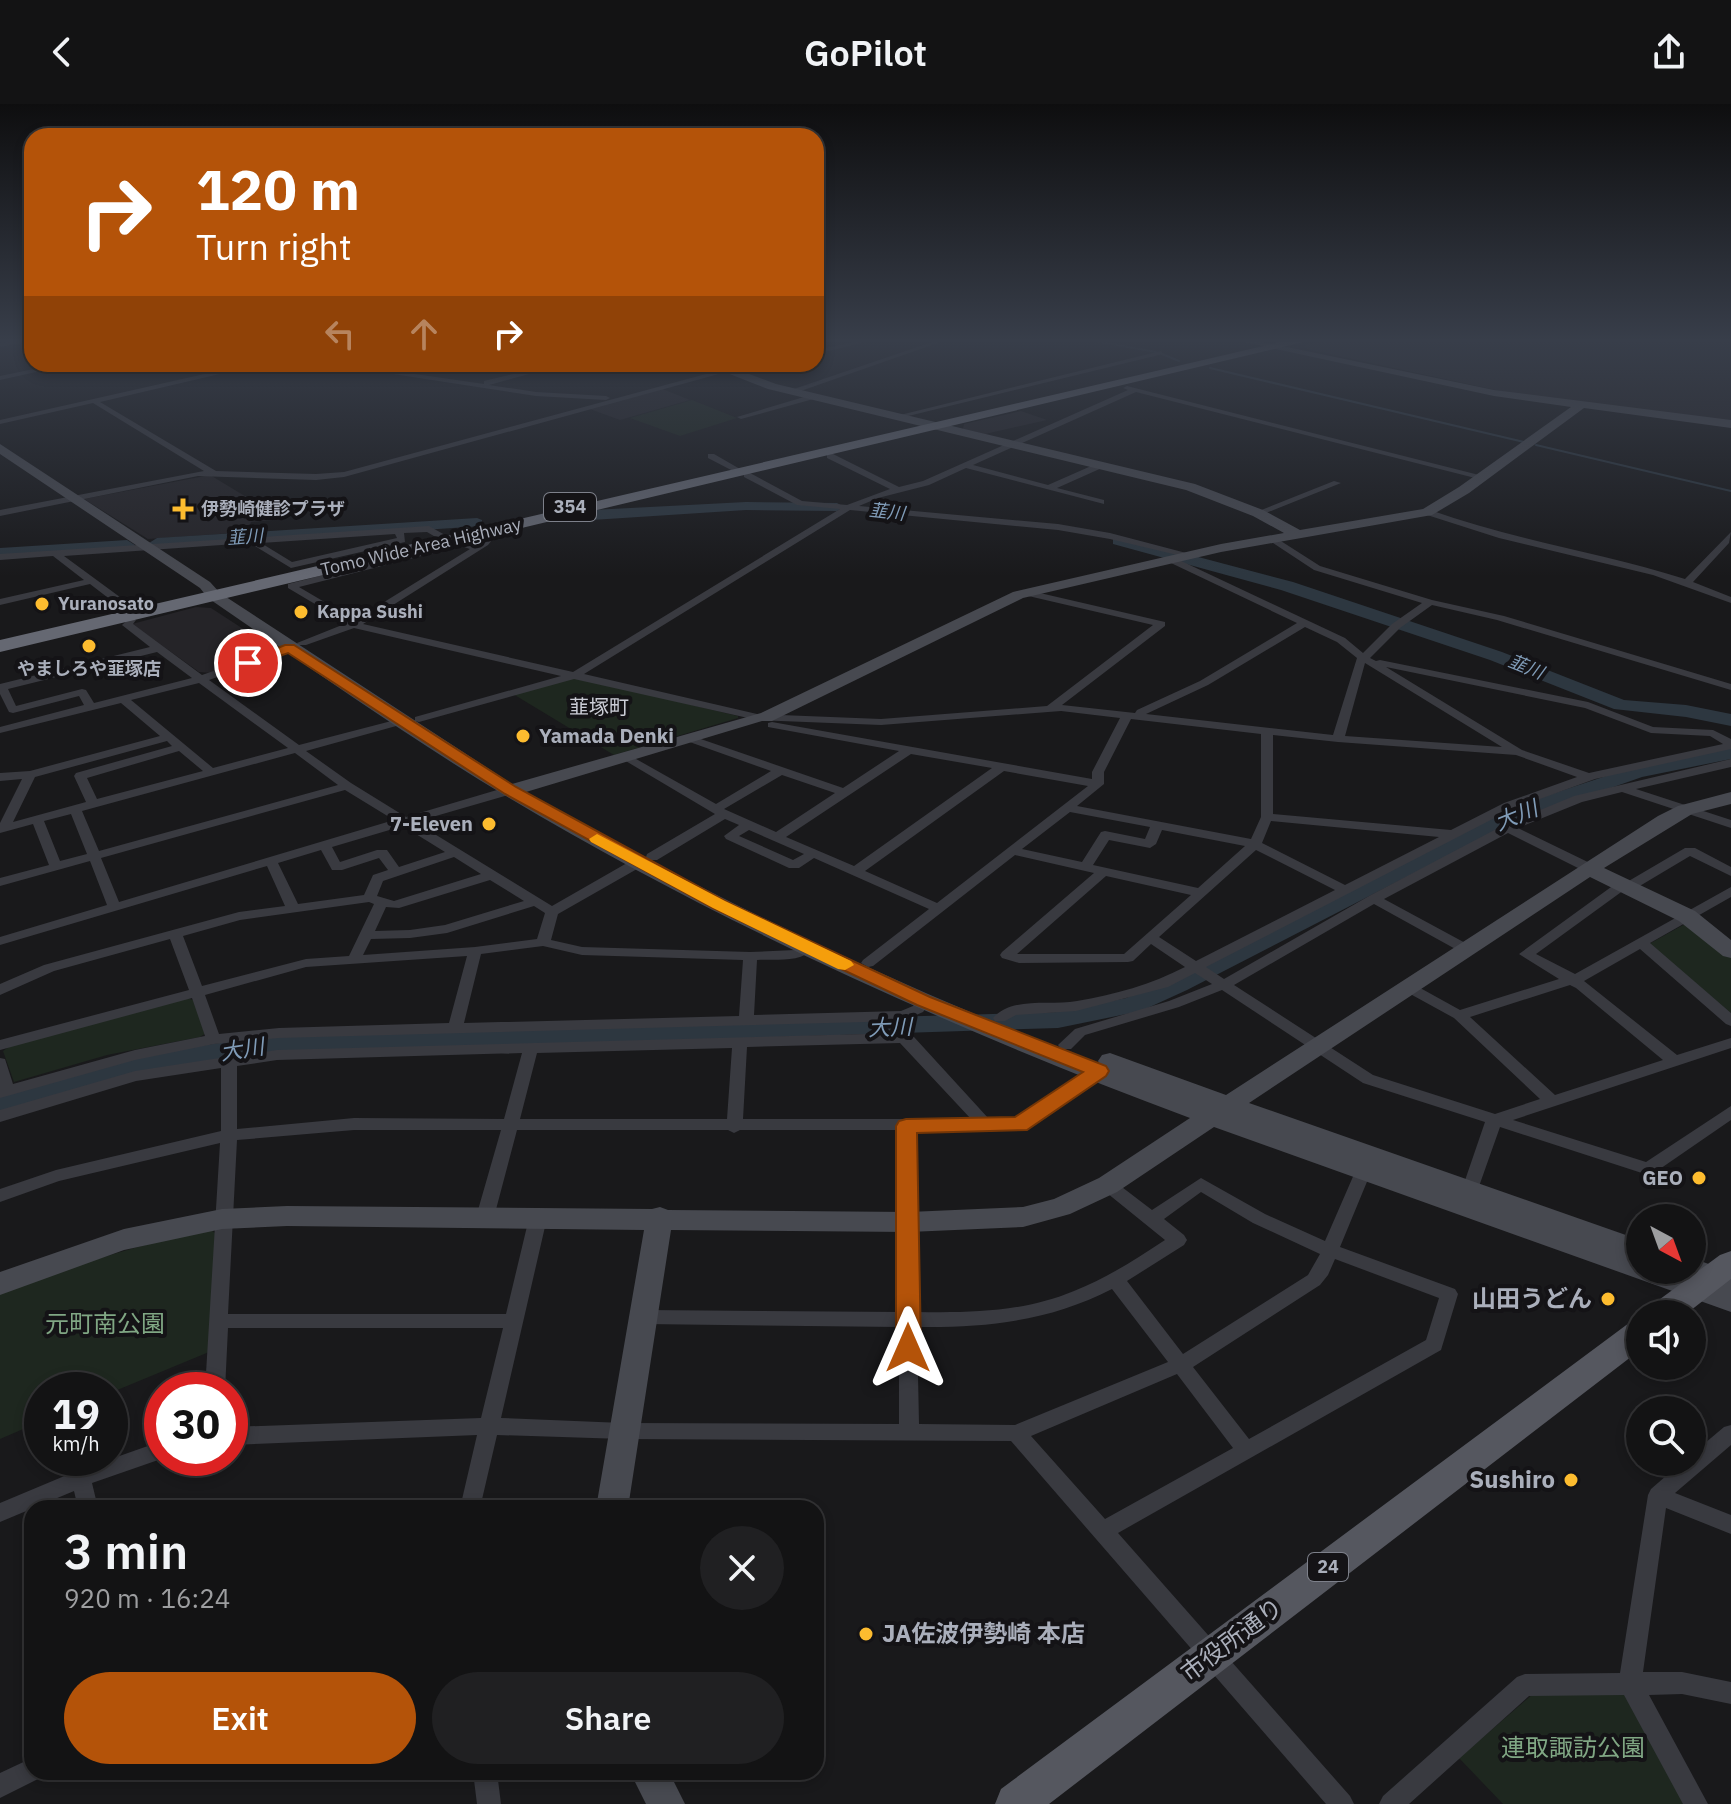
<!DOCTYPE html>
<meta charset="utf-8">
<style>
:root{--surface:#131314;--page:#202022;--text:#f1f3f6;--muted:#9d9ea0;--line:#323234;--accent:#b45309}
body{margin:0;font-family:"IBM Plex Sans","Noto Sans JP",sans-serif;background:var(--page);color:var(--text);height:100vh;display:flex;flex-direction:column;font-size:30px;white-space:nowrap}
*{box-sizing:border-box;margin:0}
p{font-size:26px;color:var(--muted)}
.icon{flex:none;width:44px;height:44px;fill:none;stroke:currentColor;stroke-width:2;stroke-linecap:round;stroke-linejoin:round}
.map{position:relative;flex:1;overflow:hidden}
.panel{position:absolute;left:24px;top:1396px;width:800px;height:280px;display:flex;flex-direction:column;background:var(--surface);border-radius:24px;box-shadow:0 4px 12px #0003,0 0 0 2px var(--line)}
.panel>*{flex:none}
.guide{position:absolute;left:24px;top:24px;width:800px;height:244px;border-radius:24px;box-shadow:0 4px 12px #0003,0 0 0 2px var(--line);background:#b45309;color:#fff;overflow:hidden}
.needle{width:52px;rotate:139deg}
.fabs{position:absolute;left:1626px;top:1100px;display:grid;gap:16px}
.fabs a{display:grid;place-items:center;width:80px;height:80px;border-radius:50%;background:var(--surface);box-shadow:0 4px 12px #0003,0 0 0 2px var(--line);font-size:40px}
.speed{position:absolute;left:24px;top:1268px;display:flex;gap:16px;font-size:40px;font-weight:700;text-align:center}
.speed>*{display:grid;place-content:center;width:104px;height:104px;border-radius:50%;background:var(--surface);box-shadow:0 4px 12px #0003,0 0 0 2px var(--line);line-height:1}
.speed small{font-size:20px;font-weight:400}
.speed .limit{border:12px solid #d22;background:#fff;color:#111}
.pin{position:absolute;display:grid;place-items:center;width:68px;height:68px;color:#fff;margin:-34px;border:4px solid #fff;border-radius:50%;box-shadow:0 2px 8px #0007}
.me{position:absolute;width:88px;margin:-44px;rotate:0deg;stroke-linejoin:round;filter:drop-shadow(0 0 6px #0008)}
.turn{display:flex;align-items:center;gap:28px;height:168px;padding:0 40px;font-size:36px}
.turn .icon{width:104px;height:104px;stroke-width:2.5}
.turn b{display:block;font-size:56px;line-height:68px}
.lanes{display:flex;align-items:center;height:76px;padding:0 40px;background:#0003;justify-content:center;gap:40px;direction:ltr}
.lanes .off{opacity:.35}
.round{display:grid;place-items:center;flex:none;width:84px;height:84px;border-radius:42px;background:var(--page)}
.overview{display:flex;align-items:center;justify-content:space-between;height:136px;padding:0 40px}
h1{font-size:48px;font-weight:600;line-height:60px}
.button{display:flex;gap:16px;margin-top:auto;padding:16px 40px}
.button a{flex:1;height:92px;border-radius:48px;background:var(--accent);color:#fff;font-size:32px;font-weight:600;line-height:92px;text-align:center}
.button a+a{background:var(--page);color:var(--text)}
header{display:flex;justify-content:space-between;align-items:center;height:104px;padding:0 40px;background:var(--surface);font-size:36px;font-weight:600}
.map>svg:first-child{display:block}
.built{fill:#252428}
.green{fill:#1e271f}
.lines{fill:none;stroke-linecap:round;stroke-linejoin:round}
.stream{stroke:#2d3740;stroke-width:2}
.river{fill:#2d3740;fill-rule:evenodd}
.street{fill:#393a40;fill-rule:evenodd}
.secondary{fill:#474950;fill-rule:evenodd}
.primary{fill:#55575f;fill-rule:evenodd}
.highway{fill:#656872;fill-rule:evenodd}
.route{fill:#b45309;stroke:#753606;stroke-width:2}
.slow{fill:#f59e0b}
.poi-dot{fill:#fdbc2f;stroke:#141316;stroke-width:3}
.labels{text-anchor:middle;stroke-width:8;stroke-linejoin:round;paint-order:stroke}
.shield{fill:#141316;stroke:#7d808a;stroke-width:2}
.shield-label{font-size:18px;font-weight:bold;fill:#aaafbb}
.far-poi-label{font-size:18px;font-weight:bold;fill:#aaafbb;stroke:#141316;text-anchor:start}
.far-water-label{font-size:18px;font-style:italic;fill:#809cb8;stroke:#141316}
.far-street-label{font-size:18px;fill:#aaafbb;stroke:#141316}
.far-quarter-label{font-size:20px;fill:#ccced7;stroke:#141316}
.poi-label{font-size:20px;font-weight:bold;fill:#aaafbb;stroke:#141316;text-anchor:end}
.water-label{font-size:22px;font-style:italic;fill:#809cb8;stroke:#141316}
.near-poi-label{font-size:24px;font-weight:bold;fill:#aaafbb;stroke:#141316;text-anchor:end}
.near-park-label{font-size:24px;fill:#80a784;stroke:#141316}
.near-street-label{font-size:24px;fill:#aaafbb;stroke:#141316}
</style>
<header><svg class="icon" aria-label="back" viewBox="0 0 24 24"><path d="M15 5l-7 7 7 7"/></svg>GoPilot<svg class="icon" aria-label="share" viewBox="0 0 24 24"><path d="M12 15V3M7 8l5-5 5 5M5 13v7h14v-7"/></svg></header>
<div class="map">
<svg width="1731" height="1700" viewBox="0 0 1731 1700">
<rect width="100%" height="100%" fill="#19191b"/>
<!-- built -->
<path class="built" d="M1332,235h399v82l-217,-27 -207,-45 -1,-4z
M660,284l30,12 -70,20 -33,-12z
M1021,307l26,9 -62,14 -22,-5 1,-5z
M210,371l73,44 -32,3 -3,10 -100,7 -64,-40z
M196,503l15,1 63,41 -63,24 -12,-1 -67,-48z"/>
<!-- green -->
<path class="green" d="M692,296l45,18 -57,18 -50,-18z
M575,573l163,39v2l-124,37 -101,-61z
M1685,820l46,33v56l-82,-69z
M187,894l6,2 13,33 -6,4 -93,18 -93,27 -11,-31 7,-5z
M211,1126l4,3 -6,119 -99,41v-3h-68v31l-42,18v-146c70,-26 137,-49 211,-63z
M1534,1589h92l62,111h-185l-44,-46z"/>
<g class="lines">
<!-- stream -->
<path class="stream" d="M1084,235l72,13
M1162,250l17,7
M1210,264l314,74
M1536,341l195,46"/>
<!-- river -->
<path class="river" d="M746,398l91,1 7,4 -7,4 -91,-1 -154,10 -8,-5 8,-5z
M477,414l5,2v6l-325,22 -8,-5 8,-5z
M1119,432l174,46 209,70 122,48 62,5 45,9v12l-45,-9 -72,-8 -124,-49 -209,-70 -168,-46v-6z
M127,436l8,5 -2,3 -133,10v-10z
M1731,643v12l-89,18 -131,46 -324,167 -46,21 -83,17 -780,25 -141,21 -137,38v-19c91,-28 183,-47 278,-58l780,-23 68,-14 43,-18 326,-167 135,-45z"/>
<!-- street -->
<path class="street" d="M23,235h9v2l-32,6v-4z
M868,235h10l-62,15v-4z
M941,235h8l-154,54 -7,-2z
M1161,247l2,3 -263,64 -4,-2z
M58,260h14l-72,16v-4z
M249,260h13l-162,38 116,69 100,3 28,-2 399,-108h12l-411,113 -28,3 -118,-4 -198,40v-6l204,-39 -111,-68 -93,21v-4z
M328,260h18l138,20v-3l70,-17h12l-77,21 47,7 70,4 4,2 -4,2 -70,-4z
M1127,282l360,91 -4,3 -347,-88 -163,73 75,20 50,-22h6v4l-47,21 47,12v4l-138,-36 -37,17 -51,13 -19,8 199,18 52,9 80,21v4l-80,-19 -52,-9 -208,-20 -266,164 173,40 124,5 166,-13 106,-81 -129,-30v-4l3,-1 138,32v4l-103,79 73,8 2,-3 63,-29 97,-58 -126,-60v-4h6l168,79 18,15 29,-29 30,-21 -108,-33 -44,-29 -2,-2 5,-3 47,30 112,34 72,16 227,68v6l-234,-70 -65,-15 -32,23 -30,30 6,3 4,-1 208,42 65,25 60,3 18,9v10l-136,30 -83,30 -306,158 18,12 145,-83 135,-71 70,-29 157,-37v8l-95,22 95,31v8l-109,-36 -40,10 -64,26 76,37 1,3 -1,3h-10l-76,-38 -124,66 85,46 2,3 -2,3h-10l-85,-47 -140,81 139,90 122,39 45,-15 -86,-81 -51,-28 -2,-3 2,-3h10l47,26 99,-31 -40,-25 99,-72h9l58,-34h10l36,19v9l-41,-20 -57,34h-9l-88,64 39,20 156,-87v10l-81,46 81,70v13l-5,-2 -86,-75 -56,32 93,74 54,-17v10l-218,72 133,42 85,-56v14l-77,53 -6,2 -148,-48 -23,65 -2,4 -6,2 -6,-2 -2,-4 24,-70 -122,-39 -141,-93 -43,17 -94,28 -14,14h-10l-3,-4 17,-16 94,-28 43,-17 -17,-11 -27,14 -92,24 -60,4 -11,6h-10l-2,-3c20,-22 57,-12 84,-17 37,-6 75,-17 108,-34l-34,-23 -18,17 -5,1 -109,1 -17,-5 -2,-3 2,-3 92,-79 -79,-18 -142,111 -5,1 -7,-4 2,-3 66,-51 -115,-51 -15,10h-10l-63,-29 -2,-3 15,-11 -14,-6 -68,41h-10l-1,-3 1,-3 68,-40 -96,-57 2,-2h8l87,49 55,-33 -87,-31v-4h8l151,52 56,-37 -131,-24v-4l4,-1 320,57v-7l28,-54 -59,-7 -180,14 -124,-5 -183,-41 -155,43 -4,-1v-4l146,-41 -207,-48 -48,17h-8l-1,-2 50,-20 -59,-35v-4l173,-44 15,5 7,-6 -6,-7 5,-3 11,10 -5,6 -125,79 210,48 267,-163 -43,-4 -53,-28v-4h6l52,28 45,4 43,-16 -63,-31v-4h6l66,33 24,-6 205,-91 -5,-2zM461,442l9,3 -115,71 -56,-33zM1305,523l32,15 20,16 -24,77 -187,-21 62,-29zM1365,559l137,84 -157,-11zM1386,563l199,41 66,25 59,3 13,8 -134,29 -67,-23zM1131,615l130,15v83l-10,22 -174,-33 27,-22v-12zM1273,631l65,7 178,13 61,22 -73,26 -53,27 -178,-16zM911,650l81,14 -138,98 -68,-29zM1004,667l84,15 -151,117 -72,-32zM782,671l53,18 -59,39 -52,-23zM1070,708l80,15 -5,12 -40,-8 -4,1 -19,30 -60,-13zM1271,717l168,16 -94,48 -83,-42zM749,726l55,24 -11,6 -54,-24zM1162,726l83,16 -47,42 -105,-23 16,-25 41,8 6,-4zM1256,746l79,40 -139,71 -37,-24zM1106,772l85,19 -67,59h-107zM1570,881l6,3 87,72 -108,35 -85,-78z
M814,290h3v4l-76,21 -4,-2z
M708,350h6l26,15 -7,2 -25,-13z
M1334,377l7,2 -80,32 -7,-2z
M1424,406h6c83,30 170,42 255,69l46,-47 -2,11 -36,39 38,15v6l-78,-28 -154,-37 -75,-24z
M429,422l16,9v4h-6l-12,-7 -23,1 1,9 -114,26 -41,-25 -186,13 64,47v4h-8l-30,-23 -90,21v-6l84,-19 -31,-24 -53,4v-6zM395,430l2,4 -105,24 -31,-19z
M131,513l5,3 -3,4 69,51 83,-29h8v4l-84,30 90,65 104,-27 4,1v4l-101,28 45,32 55,34 101,-30h8l2,3 -2,3 -100,29 137,84 82,-47h10l1,3 -1,3 -86,49 -7,26 31,7 168,5 45,-2 8,-5h10l2,3c-15,15 -38,11 -58,12l-3,55 147,-4 12,-5 6,-8h10l2,3 -8,11 -20,9 -624,17 -65,6 -79,16 -135,38v-40l5,1 8,25 122,-34 70,-14 -13,-38 -192,52v-10l189,-50 -19,-51 -116,32 -54,24v-11l44,-19 195,-53 46,-6 -18,-40 -267,79v-8l107,-32 -17,-44 -90,25v-8l49,-13 -16,-41 -33,9v-10l22,-44 -22,2v-8l30,-2 130,-35 -39,-33 -121,30v-6l84,-22 -5,-9 -66,17 -4,-1 -9,-18v-10l150,-37 -28,-22zM157,548l35,26 -98,25 -8,-13 -4,-1 -66,17 -8,-17zM199,579l89,65 -75,20 -82,-68zM167,637l5,5 -96,27 -2,3 12,26 -73,20 22,-45zM179,647l24,20 -106,28 -10,-21zM295,649l43,32 -239,66 -17,-40zM345,686l49,30 -275,82 -18,-44zM71,710l16,40 -27,7 -16,-40zM403,722l42,26 -46,15 -12,-17h-10l-37,12 -8,-15zM321,746l11,20h10l37,-12 9,12 -15,5 -9,20 -66,9 -20,-41zM454,753l27,17 -87,27 -17,-5 6,-15zM490,776l34,21 -79,24 -35,5 -35,1 11,-24 13,1zM369,798l5,2 -25,52 -43,3 -104,27 -19,-50 57,-16zM534,802l11,7 -8,26 -62,8 -112,8 8,-16 39,-1 37,-5zM543,842l39,9 161,5 -4,56 -275,7 17,-69zM467,852l-18,67 -170,5 -60,6 -14,-39 101,-28z
M902,929l12,4 75,82h27l78,-52h10l3,4 -82,58 -39,3 -72,-2 3,182c53,1 107,0 157,-21 33,-13 62,-32 91,-51l-63,-51 -2,-4 2,-4 6,-2 6,2 38,29 49,-32 64,36 60,27 30,-69 2,-4 6,-2 6,2 2,4 -31,75 115,42 3,5 -17,56 -323,183 232,263 4,8h-28l-315,-363 -388,-2 -126,-4 -17,73h-20l17,-73 -247,10v-18l251,-9 22,-90h-275l-3,62h-20l15,-247 -161,38 -59,21v-13l56,-19 165,-39v-63l-85,13 -136,41v-12l135,-39 91,-14 7,-3 6,2 38,-6zM900,939l71,76h-228l4,-72zM732,944l-5,71h-207l17,-66zM522,949l-18,66 -150,-1 -117,11v-63l40,-6zM354,1026h147l-25,87 3,5 6,1 6,-1 3,-5 23,-87h211l6,3 6,-3h158l1,182 -255,-2 -6,2 -3,5 3,5 6,2 255,3v97l-276,-1 -122,-5 46,-200 -3,-5 -6,-1 -6,1 -3,5 -23,96h-278l9,-174zM1201,1088l52,31 67,31 -12,21 -125,79 -56,-73 57,-36 3,-5 -3,-5 -20,-16zM1335,1155l104,39 -13,42 -177,99 -56,-72 127,-82 8,-10zM1112,1185l56,73 -153,63 -96,-1 -2,-97c69,1 133,-6 195,-38zM1177,1270l56,74 -128,71 -74,-83z
M1731,1321v20l-56,48 56,22v19l-65,-26 -23,164h39l49,10v22l-49,-10 -33,1 59,109h-25l-59,-109 -95,1 -120,108h-30l4,-8 134,-119 8,-3 95,-1 28,-178 3,-6 31,-27h10v-8l32,-27z
M162,1337v17h2l-72,25 6,25h-20l-4,-17 -74,31v-19l74,-31z
M32,1654v14h11l-3,6 -40,20v-25z
M473,1668h24l4,32h-24z"/>
<!-- secondary -->
<path class="secondary" d="M1230,235h18l246,51 237,30v8l-147,-20 -115,85 -37,22 -211,37 -198,46 -251,123h-10l-236,71c183,106 377,196 574,273l-2,-4 4,-6 8,-2 116,42 432,-279 20,-10 53,-14v12l-39,10 -88,54 91,43 36,29v18l-8,-2 -44,-35 -89,-44 -341,226 391,137v30h52v-12l39,14v40l-517,-185 -97,65 -47,22 -47,13 -114,5 -238,-2 -43,278h-32l48,-278 -357,-4 -65,3 -98,21 -124,45v-23l124,-43 98,-20 65,-3 365,3 8,-2 8,3 241,2 114,-5 31,-8 45,-21 91,-60c-235,-88 -468,-193 -684,-322 -103,-62 -200,-131 -298,-198l-8,-10 -200,-134v-10l210,138 10,11 292,191 249,-71 252,-121 208,-48 63,-11 -31,-17 -67,-26 -418,-101 -46,-18v-4h8l46,17 419,100 68,26 37,20 123,-21 36,-22 112,-80 -77,-11z
M630,1668h39l16,32h-39z"/>
<!-- primary -->
<path class="primary" d="M1731,1147v28l-45,35h-39l5,-9 68,-50z
M1640,1215v31l-591,454h-54l6,-15 628,-466z"/>
<!-- highway -->
<path class="highway" d="M1293,235h23l-1316,313v-12z"/>
</g>
<!-- sky -->
<linearGradient id="sky" x2="0" y2="1"><stop stop-color="#0e0e0f"/><stop offset="0.5" stop-color="#383e4a"/><stop offset="1" stop-color="#383e4a" stop-opacity="0"/></linearGradient>
<rect width="1731" height="473" fill="url(#sky)"/>
<!-- route -->
<path class="route" d="M285,541h9l222,142 209,114 205,96 176,69 3,5 -3,5 -79,54 -110,3 4,215 -4,7 -9,3 -8,-3 -4,-7v-222l3,-5 7,-2 109,-2 68,-45 -166,-67 -204,-97 -208,-114 -217,-141 -40,14 -7,-4z"/>
<!-- slow -->
<path class="slow" d="M597,730l128,67 126,60 3,4 -9,5 -7,-1 -125,-61 -122,-66 -2,-3z"/>
<!-- markers -->
<g class="poi-dot">
<path d="M179 393h8v8h8v8h-8v8h-8v-8h-8v-8h8z"/>
<circle cx="42" cy="500" r="8"/>
<circle cx="301" cy="508" r="8"/>
<circle cx="89" cy="542" r="8"/>
<circle cx="523" cy="632" r="8"/>
<circle cx="489" cy="720" r="8"/>
<circle cx="1699" cy="1074" r="8"/>
<circle cx="1608" cy="1195" r="8"/>
<circle cx="1571" cy="1376" r="8"/>
<circle cx="866" cy="1530" r="8"/>
</g>
<g class="labels">
<!-- shield labels -->
<g class="shield">
<rect x="544" y="389" width="52" height="28" rx="6"/>
<rect x="1308" y="1449" width="40" height="28" rx="6"/>
</g>
<g class="shield-label">
<text x="570" y="409">354</text>
<text x="1328" y="1469">24</text>
</g>
<!-- far-poi labels -->
<g class="far-poi-label">
<text x="201" y="411">伊勢崎健診プラザ</text>
<text x="58" y="506">Yuranosato</text>
<text x="317" y="514">Kappa Sushi</text>
<text x="89" y="571" text-anchor="middle">やましろや韮塚店</text>
</g>
<!-- far-water labels -->
<g class="far-water-label">
<text transform="translate(887 408) rotate(6)" y="6">韮川</text>
<text transform="translate(245 433) rotate(-4)" y="6">韮川</text>
<text transform="translate(1526 563) rotate(22)" y="6">韮川</text>
</g>
<!-- far-street labels -->
<g class="far-street-label">
<text transform="translate(421 443) rotate(-13)" y="6">Tomo Wide Area Highway</text>
</g>
<!-- far-quarter labels -->
<g class="far-quarter-label">
<text x="599" y="610">韮塚町</text>
</g>
<!-- poi labels -->
<g class="poi-label">
<text x="539" y="639" text-anchor="start">Yamada Denki</text>
<text x="473" y="727">7-Eleven</text>
<text x="1683" y="1081">GEO</text>
</g>
<!-- water labels -->
<g class="water-label">
<text transform="translate(1516 711) rotate(-22)" y="8">大川</text>
<text transform="translate(890 923) rotate(-2)" y="8">大川</text>
<text transform="translate(242 945) rotate(-9)" y="8">大川</text>
</g>
<!-- near-poi labels -->
<g class="near-poi-label">
<text x="1592" y="1203">山田うどん</text>
<text x="1555" y="1384">Sushiro</text>
<text x="882" y="1538" text-anchor="start">JA佐波伊勢崎 本店</text>
</g>
<!-- near-park labels -->
<g class="near-park-label">
<text x="105" y="1228">元町南公園</text>
<text x="1573" y="1652">連取諏訪公園</text>
</g>
<!-- near-street labels -->
<g class="near-street-label">
<text transform="translate(1232 1536) rotate(-37)" y="8">市役所通り</text>
</g>
</g>
</svg>
<div class="fabs">
<a><svg class="needle" viewBox="-14 -14 28 28"><path d="M0-13l5 13h-10z" fill="#e53935"/><path d="M0 13l5-13h-10z" fill="#9d9ea0"/></svg></a>
<a><svg class="icon" aria-label="sound" viewBox="0 0 24 24"><path d="M4 9h4l5-4v14l-5-4H4zM17 9q2 3 0 6"/></svg></a>
<a><svg class="icon" aria-label="search" viewBox="0 0 24 24"><circle cx="10" cy="10" r="6"/><path d="M15 15l6 6"/></svg></a>
</div>
<div class="speed"><div>19<small>km/h</small></div><div class="limit">30</div></div>
<div class="pin" style="left:248px;top:559px;background:#d93025"><svg class="icon" aria-label="arrive" viewBox="0 0 24 24"><path d="M6 21V4h12l-3 4 3 4H6"/></svg></div>
<svg class="me" style="left:908px;top:1244px" viewBox="-20 -20 40 40"><path d="M0-17L14 15 0 8-14 15z" fill="#b45309" stroke="#fff" stroke-width="4"/></svg>
<div class="guide">
<div class="turn"><svg class="icon" aria-label="right" viewBox="0 0 24 24"><path d="M7 20v-9h11M14 6l5 5-5 5"/></svg><div><b>120 m</b>Turn right</div></div>
<div class="lanes"><svg class="icon off" aria-label="left" viewBox="0 0 24 24"><path d="M17 20v-9H6M10 6l-5 5 5 5"/></svg><svg class="icon off" aria-label="ahead" viewBox="0 0 24 24"><path d="M12 20V5M6 11l6-6 6 6"/></svg><svg class="icon" aria-label="right" viewBox="0 0 24 24"><path d="M7 20v-9h11M14 6l5 5-5 5"/></svg></div>
</div>
<section class="panel">
<div class="overview"><div><h1>3 min</h1><p>920 m · 16:24</p></div><a class="round"><svg class="icon" aria-label="close" viewBox="0 0 24 24"><path d="M6 6l12 12M18 6L6 18"/></svg></a></div>
<div class="button"><a>Exit</a><a>Share</a></div>
</section>
</div>
